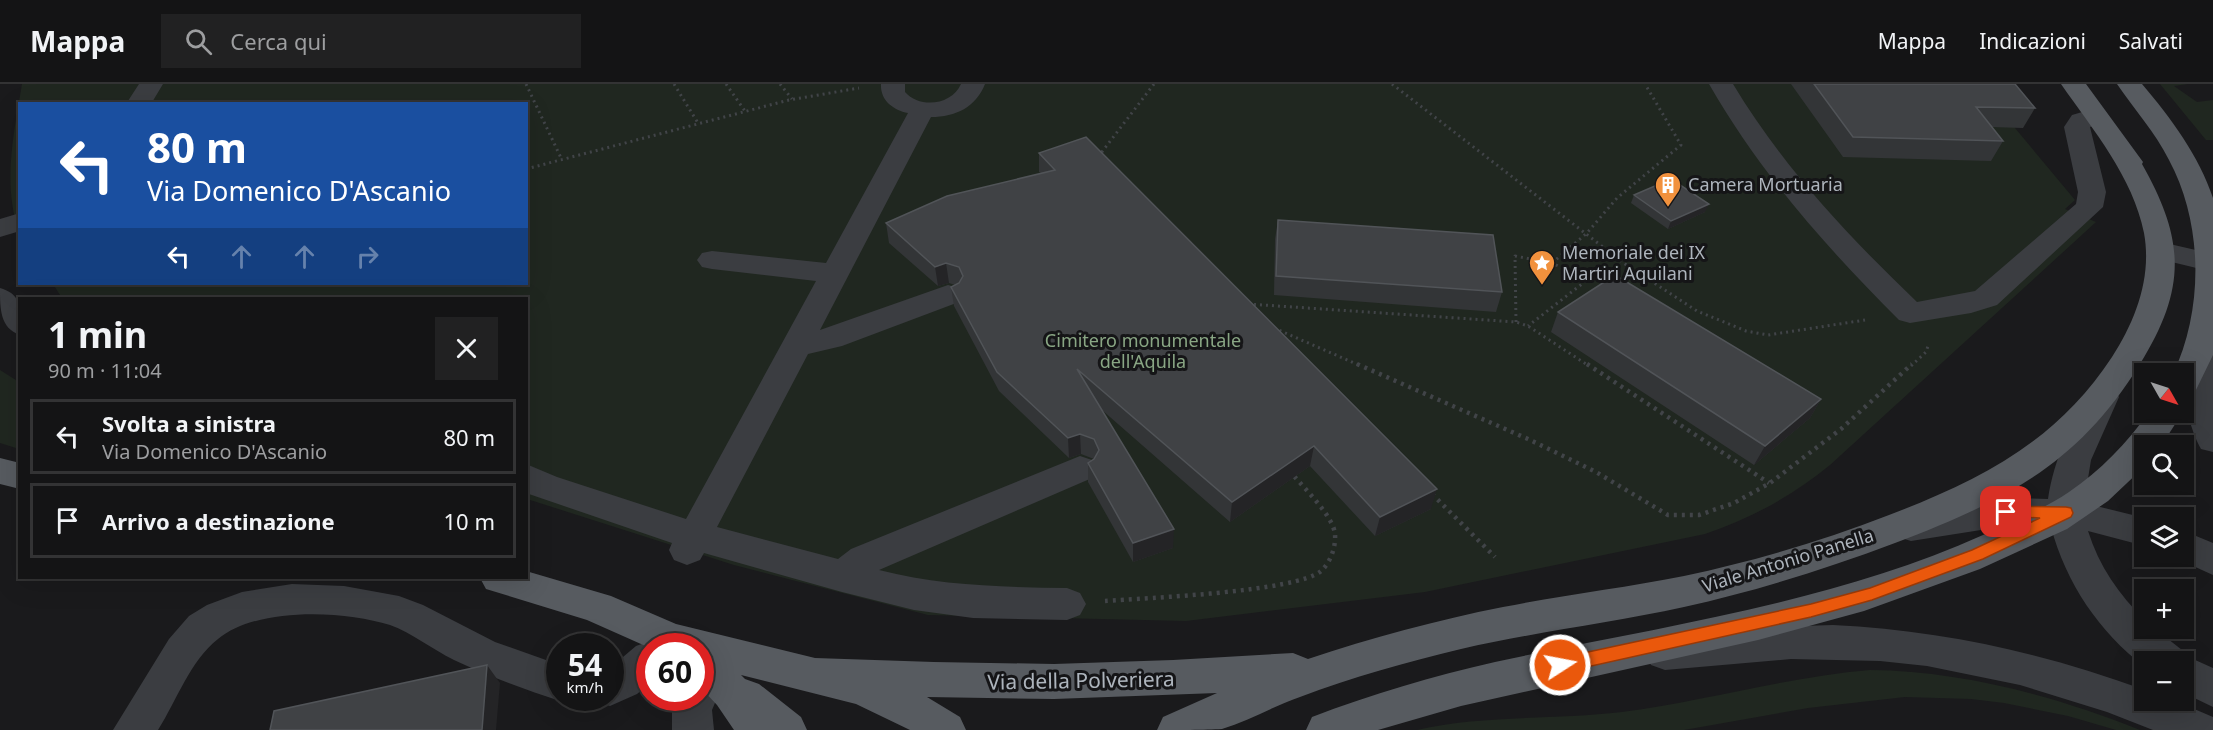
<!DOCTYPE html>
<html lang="it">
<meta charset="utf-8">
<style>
:root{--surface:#141415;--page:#212122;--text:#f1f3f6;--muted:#9d9ea0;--line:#333334}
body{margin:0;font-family:"Noto Sans",sans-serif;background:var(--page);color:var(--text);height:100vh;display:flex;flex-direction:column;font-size:22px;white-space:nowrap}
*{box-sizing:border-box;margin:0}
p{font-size:20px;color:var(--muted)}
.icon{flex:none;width:33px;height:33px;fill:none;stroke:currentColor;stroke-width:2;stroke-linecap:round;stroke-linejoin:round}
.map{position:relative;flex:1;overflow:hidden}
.sheet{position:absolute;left:18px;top:213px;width:510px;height:282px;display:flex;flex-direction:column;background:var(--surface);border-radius:0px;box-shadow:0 6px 24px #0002,0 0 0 2px var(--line)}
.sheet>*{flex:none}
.banner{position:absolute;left:18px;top:18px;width:510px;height:183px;border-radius:0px;box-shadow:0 6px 24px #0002,0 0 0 2px var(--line);background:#1a4fa0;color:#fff;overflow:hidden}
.needle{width:39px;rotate:129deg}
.fabs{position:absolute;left:2134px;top:279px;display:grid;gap:12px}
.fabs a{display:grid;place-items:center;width:60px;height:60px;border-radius:0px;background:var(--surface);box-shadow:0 6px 24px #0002,0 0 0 2px var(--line);font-size:30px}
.speed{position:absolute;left:546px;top:549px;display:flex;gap:12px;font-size:30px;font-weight:700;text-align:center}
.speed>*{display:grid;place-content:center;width:78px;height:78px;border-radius:50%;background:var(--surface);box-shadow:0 6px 24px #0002,0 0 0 2px var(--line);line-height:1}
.speed small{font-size:15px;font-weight:400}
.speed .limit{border:9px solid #d22;background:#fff;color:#111}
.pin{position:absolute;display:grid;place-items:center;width:51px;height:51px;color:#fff;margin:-26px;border-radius:12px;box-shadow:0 3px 9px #0006}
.me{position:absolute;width:66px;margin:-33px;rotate:79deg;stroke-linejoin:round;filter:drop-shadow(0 0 4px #0008)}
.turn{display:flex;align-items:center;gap:21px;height:126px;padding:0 30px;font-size:27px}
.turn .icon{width:78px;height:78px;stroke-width:2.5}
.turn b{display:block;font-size:42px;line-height:51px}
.lanes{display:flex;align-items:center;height:57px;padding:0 30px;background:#0003;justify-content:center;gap:30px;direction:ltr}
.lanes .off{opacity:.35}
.round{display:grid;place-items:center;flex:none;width:63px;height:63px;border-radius:0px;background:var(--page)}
.headline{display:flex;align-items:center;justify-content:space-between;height:102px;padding:0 30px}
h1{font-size:36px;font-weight:700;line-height:45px}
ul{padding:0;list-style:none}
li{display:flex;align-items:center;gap:18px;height:75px;margin:0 12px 9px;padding:0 18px;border:3px solid var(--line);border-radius:0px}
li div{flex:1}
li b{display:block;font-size:22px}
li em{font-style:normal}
header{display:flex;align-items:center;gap:36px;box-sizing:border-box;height:84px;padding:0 30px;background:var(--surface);border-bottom:2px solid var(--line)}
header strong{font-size:28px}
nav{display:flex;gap:33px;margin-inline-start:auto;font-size:21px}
.search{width:420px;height:54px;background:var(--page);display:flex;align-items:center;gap:15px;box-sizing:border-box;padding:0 21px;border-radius:0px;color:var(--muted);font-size:22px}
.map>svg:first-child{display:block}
.green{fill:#202720}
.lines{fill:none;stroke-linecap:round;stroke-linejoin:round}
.path-far1{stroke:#414448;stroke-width:3;stroke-dasharray:2 4;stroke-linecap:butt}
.path{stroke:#414448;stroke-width:4.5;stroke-dasharray:3 5;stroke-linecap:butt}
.minor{fill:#3b3d41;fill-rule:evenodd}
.major{fill:#575b60;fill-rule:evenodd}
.wall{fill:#333537}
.shaded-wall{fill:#242426}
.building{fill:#404245;stroke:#515458;stroke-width:1.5}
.route{fill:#ea580c;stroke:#983908;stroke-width:1.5}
.labels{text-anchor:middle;stroke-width:6;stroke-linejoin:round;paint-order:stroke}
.poi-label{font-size:18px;fill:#adb4bc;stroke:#151517;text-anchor:start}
.park-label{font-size:18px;fill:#89a684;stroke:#151517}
.street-label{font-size:18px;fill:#adb4bc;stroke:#151517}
.near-street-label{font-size:21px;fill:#adb4bc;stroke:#151517}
</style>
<header>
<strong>Mappa</strong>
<div class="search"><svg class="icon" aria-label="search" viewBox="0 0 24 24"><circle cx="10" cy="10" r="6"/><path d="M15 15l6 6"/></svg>Cerca qui</div>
<nav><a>Mappa</a><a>Indicazioni</a><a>Salvati</a></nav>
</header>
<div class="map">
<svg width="2213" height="646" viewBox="0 0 2213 646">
<rect width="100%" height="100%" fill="#1a1a1c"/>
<!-- green -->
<path class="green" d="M22,0h1965l28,44 60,72 -10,9 31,13 -266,243c-38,31 -78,53 -125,69l-280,58 -239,29 -258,-6 -194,-50 -207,-66 -1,-201h-464l-9,-14h473v-180h-506l-1,128c-17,-49 -5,-99 3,-148z
M2160,0h28l-14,2 23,16 16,-2v40h-7z
M0,286l19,12v67l-19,-6z
M1870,586c92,1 185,26 270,60h-24l-48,-14 -64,-13 -33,-4 -66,-2 -97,11 -124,22h-267c64,-15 138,-10 205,-18 83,-11 165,-35 248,-42z"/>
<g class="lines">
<!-- path-far1 -->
<path class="path-far1" d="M526,0l36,76
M674,0l24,39
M726,0l19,27
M780,0l12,15
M1392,0l233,180 72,47 49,20 22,4 97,-15
M1098,73l56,-73
M526,85l263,-69 70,-12
M1552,179l35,-30 30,-35 64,-53 -36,-61
M1248,220l268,18 12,4 61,40
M1516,238l-1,-66 37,7 35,17 -59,46
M1274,244l87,38
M1911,282l15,-14 3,-9"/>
<!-- path -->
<path class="path" d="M1357,280l171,75 68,33 72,43h31l35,-12 36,-20 71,-54 71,-65
M1587,280l182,119
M1432,410l63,63
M1105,517c40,-3 191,-9 216,-30 10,-9 15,-25 14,-37 -2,-18 -30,-45 -42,-59"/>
<!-- minor -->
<path class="minor" d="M139,0h24l-12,20h-25z
M881,0h24v8c15,17 47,13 56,-8h24c-9,23 -29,33 -54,33l-111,213 128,-45 11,3 4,7 -4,7 -117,44 -34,8 -91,173 121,32 13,-10 229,-93 12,4 5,9 -5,9 -213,92c62,16 124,17 188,18l13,5 6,11 -6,11 -13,5 -94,-2 -59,-8 -72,-18 -138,-39 -4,7 -13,5 -13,-5 -5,-10 3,-7 -146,-50v-29l31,13 129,42 130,-238 -104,-12 -10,-2 -5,-7 5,-7 10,-2 114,12 82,-150c-15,-3 -28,-13 -27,-29z
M1709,0h24c50,83 114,151 184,218l58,-11 101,-87 2,-12 -14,-65 8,-12 24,-7 9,3 4,5 -4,5 -15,6 16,65 -3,15 -106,98 -26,8 -61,10 -11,-3c-72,-72 -139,-147 -190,-236z
M20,129v18l-20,6v-18z
M2161,158l52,12v18l-62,-15 -4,-6 4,-6z
M0,204c25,7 20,26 20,47 -20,-7 -20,-26 -20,-47z
M2201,250l12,5v113l-12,-3c-15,-27 -27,-85 -11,-112z
M2103,301l12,4 4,8 -28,63 -7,43 61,15v28l-57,-15c11,35 31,64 57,89v8h9l28,22 2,5 29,13v39l-29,-14v-31h-39v5c-46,-35 -79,-84 -94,-140h-51l-89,14 -13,-4 -5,-10 5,-10c48,-16 101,-20 150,-18 6,-40 23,-75 43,-110z
M2184,447l29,12v32l-42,-19h13z
M292,500l52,2 55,10 24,9 72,37 65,23v33h9l-9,3c-36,-12 -72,-25 -106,-41 -22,-11 -42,-27 -64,-35 -47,-15 -133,-18 -172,14 -28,22 -41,61 -60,91h-45l56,-91 20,-23 18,-11 35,-13z
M1833,541c108,5 210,28 312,65v10h28l40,17v13h-60l-46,-18 -87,-27 -93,-19 -47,-5 -89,-2 -126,11 -14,-5 -6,-12 6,-12 14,-5 105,-9z
M650,557l14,5h-14v37l-13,11 -27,12 -14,-5 -2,-3h16v-30l26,-22z
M700,597l11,4 6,13 -5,12 2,20h-42v-20l5,-12h23z"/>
<!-- major -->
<path class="major" d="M2061,0h25l57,78 -1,2c43,76 45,124 -2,200 -62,101 -137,138 -245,179 -69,26 -139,48 -211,64 -74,16 -149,25 -223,42 -54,13 -109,28 -161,48 -26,9 -52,24 -78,32 -16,1 -47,1 -65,1l6,-13 54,-24 -163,6 -127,-2 33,20 6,13h-56l-54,-26 -115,-29 4,4 14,5 42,33 6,13h-73l-17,-25 -17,-18v-41l-50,2 -63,-28 -101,-31 -6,-11h46v-7l85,25 65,28 139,34 119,4 120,2 119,-4 120,-7 15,6c63,-21 129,-39 195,-52 60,-12 121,-19 181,-31 70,-15 139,-35 205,-61 92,-35 168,-74 223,-158 24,-37 40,-80 32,-124 -11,-56 -51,-103 -83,-149z
M2117,0h25c29,34 57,72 71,114v157l-18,37 -11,3v-21h-11c31,-65 30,-151 -4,-214 -14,-28 -35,-51 -52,-76z
M2149,328h34l-22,34h-16v20l-37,35 -41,28 -87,40 -116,42 -106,29 -297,66 -83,24h-72l6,-13c60,-23 121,-41 183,-55 165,-36 334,-58 488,-127 30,-13 59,-25 86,-43 31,-21 58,-49 80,-80z
M0,374l20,5v26l-20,-5z"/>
</g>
<!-- wall -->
<path class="wall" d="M1791,0h224l20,24 -12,20 -31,-1 11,14 -12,20 -148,-4z
M1039,69l392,356 -56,27 -65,-70 -80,56 -128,-112 71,138 -40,14 -45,-80v-19l6,-4 -13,-5 -12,4 -70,-67 -45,-85 -3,-19 4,-2 -6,-2 -11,3 -49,-43 -3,-20 155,-50 -2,-1z
M1634,111l71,17 -37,17 -37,-26z
M1278,136l224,72 -6,20 -222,-17 1,-56z
M1558,228l263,87 -11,19 -56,47 -203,-133z"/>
<!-- shaded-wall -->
<path class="shaded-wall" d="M1709,120l-4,8 -37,17 3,-8z
M946,179l3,20 -11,3 -3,-19z
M1821,315l-11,19 -56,47 11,-19z
M1080,350l1,20 -12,4 -1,-20z
M1314,362l-4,20 -80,56 2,-20z
M1437,405l-6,20 -56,27 5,-19z
M1174,445l-1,19 -40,14v-19z
M487,581l13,18 -4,47h-14z"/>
<!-- building -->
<path class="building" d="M1814,0h201l20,24 -59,-1 27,34 -150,-4z
M1086,53l351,352 -57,28 -66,-71 -82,56 -155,-133 97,160 -41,14 -45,-80 6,-4 5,-9 -5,-11 -14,-5 -12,4 -71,-66 -46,-85 8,-4 4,-7 -4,-9 -13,-4 -11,4 -49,-44 61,-27 108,-26 -16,-17z
M1671,95l38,25 -38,17 -37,-26z
M1278,136l215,15 9,57 -226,-16z
M1615,191l206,124 -56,47 -207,-134z
M487,581l-5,65h-212l4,-19z"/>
<!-- route -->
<path class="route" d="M2006,422l60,1 5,1 2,5 -2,4 -88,42 -111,41 -61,17 -251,56 -5,-3 -3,-5 3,-5 5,-2 251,-54 59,-16 102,-38 68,-32 -40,-2 -2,-4 2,-4z"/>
<!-- icons -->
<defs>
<g id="building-pin" transform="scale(1.35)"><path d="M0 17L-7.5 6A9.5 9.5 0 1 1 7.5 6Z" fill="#f1913d" stroke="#151517"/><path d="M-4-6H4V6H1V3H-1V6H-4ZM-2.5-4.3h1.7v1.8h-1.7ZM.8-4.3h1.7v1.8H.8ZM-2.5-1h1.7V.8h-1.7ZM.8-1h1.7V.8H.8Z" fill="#fff"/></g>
<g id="sight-pin" transform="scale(1.35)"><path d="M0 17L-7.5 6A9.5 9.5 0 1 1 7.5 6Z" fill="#f1913d" stroke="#151517"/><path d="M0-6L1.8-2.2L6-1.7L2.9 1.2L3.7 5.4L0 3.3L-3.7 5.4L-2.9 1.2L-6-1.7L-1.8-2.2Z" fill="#fff"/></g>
</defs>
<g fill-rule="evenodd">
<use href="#building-pin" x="1668" y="101"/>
<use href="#sight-pin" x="1542" y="179"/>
</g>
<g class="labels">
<!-- poi labels -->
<g class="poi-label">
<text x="1688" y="107">Camera Mortuaria</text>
<text x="1562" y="175">Memoriale dei IX<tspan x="1562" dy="21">Martiri Aquilani</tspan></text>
</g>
<!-- park labels -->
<g class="park-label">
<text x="1143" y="263">Cimitero monumentale<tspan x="1143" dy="21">dell'Aquila</tspan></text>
</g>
<!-- street labels -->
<g class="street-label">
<text transform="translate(1788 477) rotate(-17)" y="6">Viale Antonio Panella</text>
</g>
<!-- near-street labels -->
<g class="near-street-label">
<text transform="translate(1081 597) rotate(-1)" y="7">Via della Polveriera</text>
</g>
</g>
</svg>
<div class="fabs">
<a><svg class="needle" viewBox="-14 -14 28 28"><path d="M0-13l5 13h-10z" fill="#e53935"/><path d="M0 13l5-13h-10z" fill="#9d9ea0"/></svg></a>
<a><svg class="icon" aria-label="search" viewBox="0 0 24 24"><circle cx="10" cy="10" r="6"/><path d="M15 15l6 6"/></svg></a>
<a><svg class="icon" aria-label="layers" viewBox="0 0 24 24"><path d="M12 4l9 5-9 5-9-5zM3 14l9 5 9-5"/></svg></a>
<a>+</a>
<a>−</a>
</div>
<div class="speed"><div>54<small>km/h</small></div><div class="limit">60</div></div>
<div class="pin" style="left:2006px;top:428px;background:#d93025"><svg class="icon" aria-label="arrive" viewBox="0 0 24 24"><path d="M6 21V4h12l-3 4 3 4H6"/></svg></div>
<svg class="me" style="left:1560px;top:581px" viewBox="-20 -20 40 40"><circle r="17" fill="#ea580c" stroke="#fff" stroke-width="3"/><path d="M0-11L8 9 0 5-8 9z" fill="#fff"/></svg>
<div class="banner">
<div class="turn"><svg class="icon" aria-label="left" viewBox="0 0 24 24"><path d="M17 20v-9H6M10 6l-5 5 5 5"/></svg><div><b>80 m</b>Via Domenico D'Ascanio</div></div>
<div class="lanes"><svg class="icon" aria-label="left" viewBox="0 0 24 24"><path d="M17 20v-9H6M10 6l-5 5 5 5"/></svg><svg class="icon off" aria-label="ahead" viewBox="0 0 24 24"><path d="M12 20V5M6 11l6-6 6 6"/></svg><svg class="icon off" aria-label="ahead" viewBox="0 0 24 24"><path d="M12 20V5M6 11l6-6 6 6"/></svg><svg class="icon off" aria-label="right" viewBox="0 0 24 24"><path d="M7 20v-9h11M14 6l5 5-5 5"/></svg></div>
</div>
<section class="sheet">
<div class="headline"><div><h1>1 min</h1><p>90 m · 11:04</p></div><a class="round"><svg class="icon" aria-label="close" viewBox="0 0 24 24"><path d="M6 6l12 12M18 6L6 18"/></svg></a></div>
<ul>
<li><svg class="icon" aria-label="left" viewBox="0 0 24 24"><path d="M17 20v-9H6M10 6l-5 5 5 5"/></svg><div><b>Svolta a sinistra</b><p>Via Domenico D'Ascanio</p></div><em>80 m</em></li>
<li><svg class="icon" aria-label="arrive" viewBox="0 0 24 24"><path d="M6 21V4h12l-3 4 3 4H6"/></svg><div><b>Arrivo a destinazione</b></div><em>10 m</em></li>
</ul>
</section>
</div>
